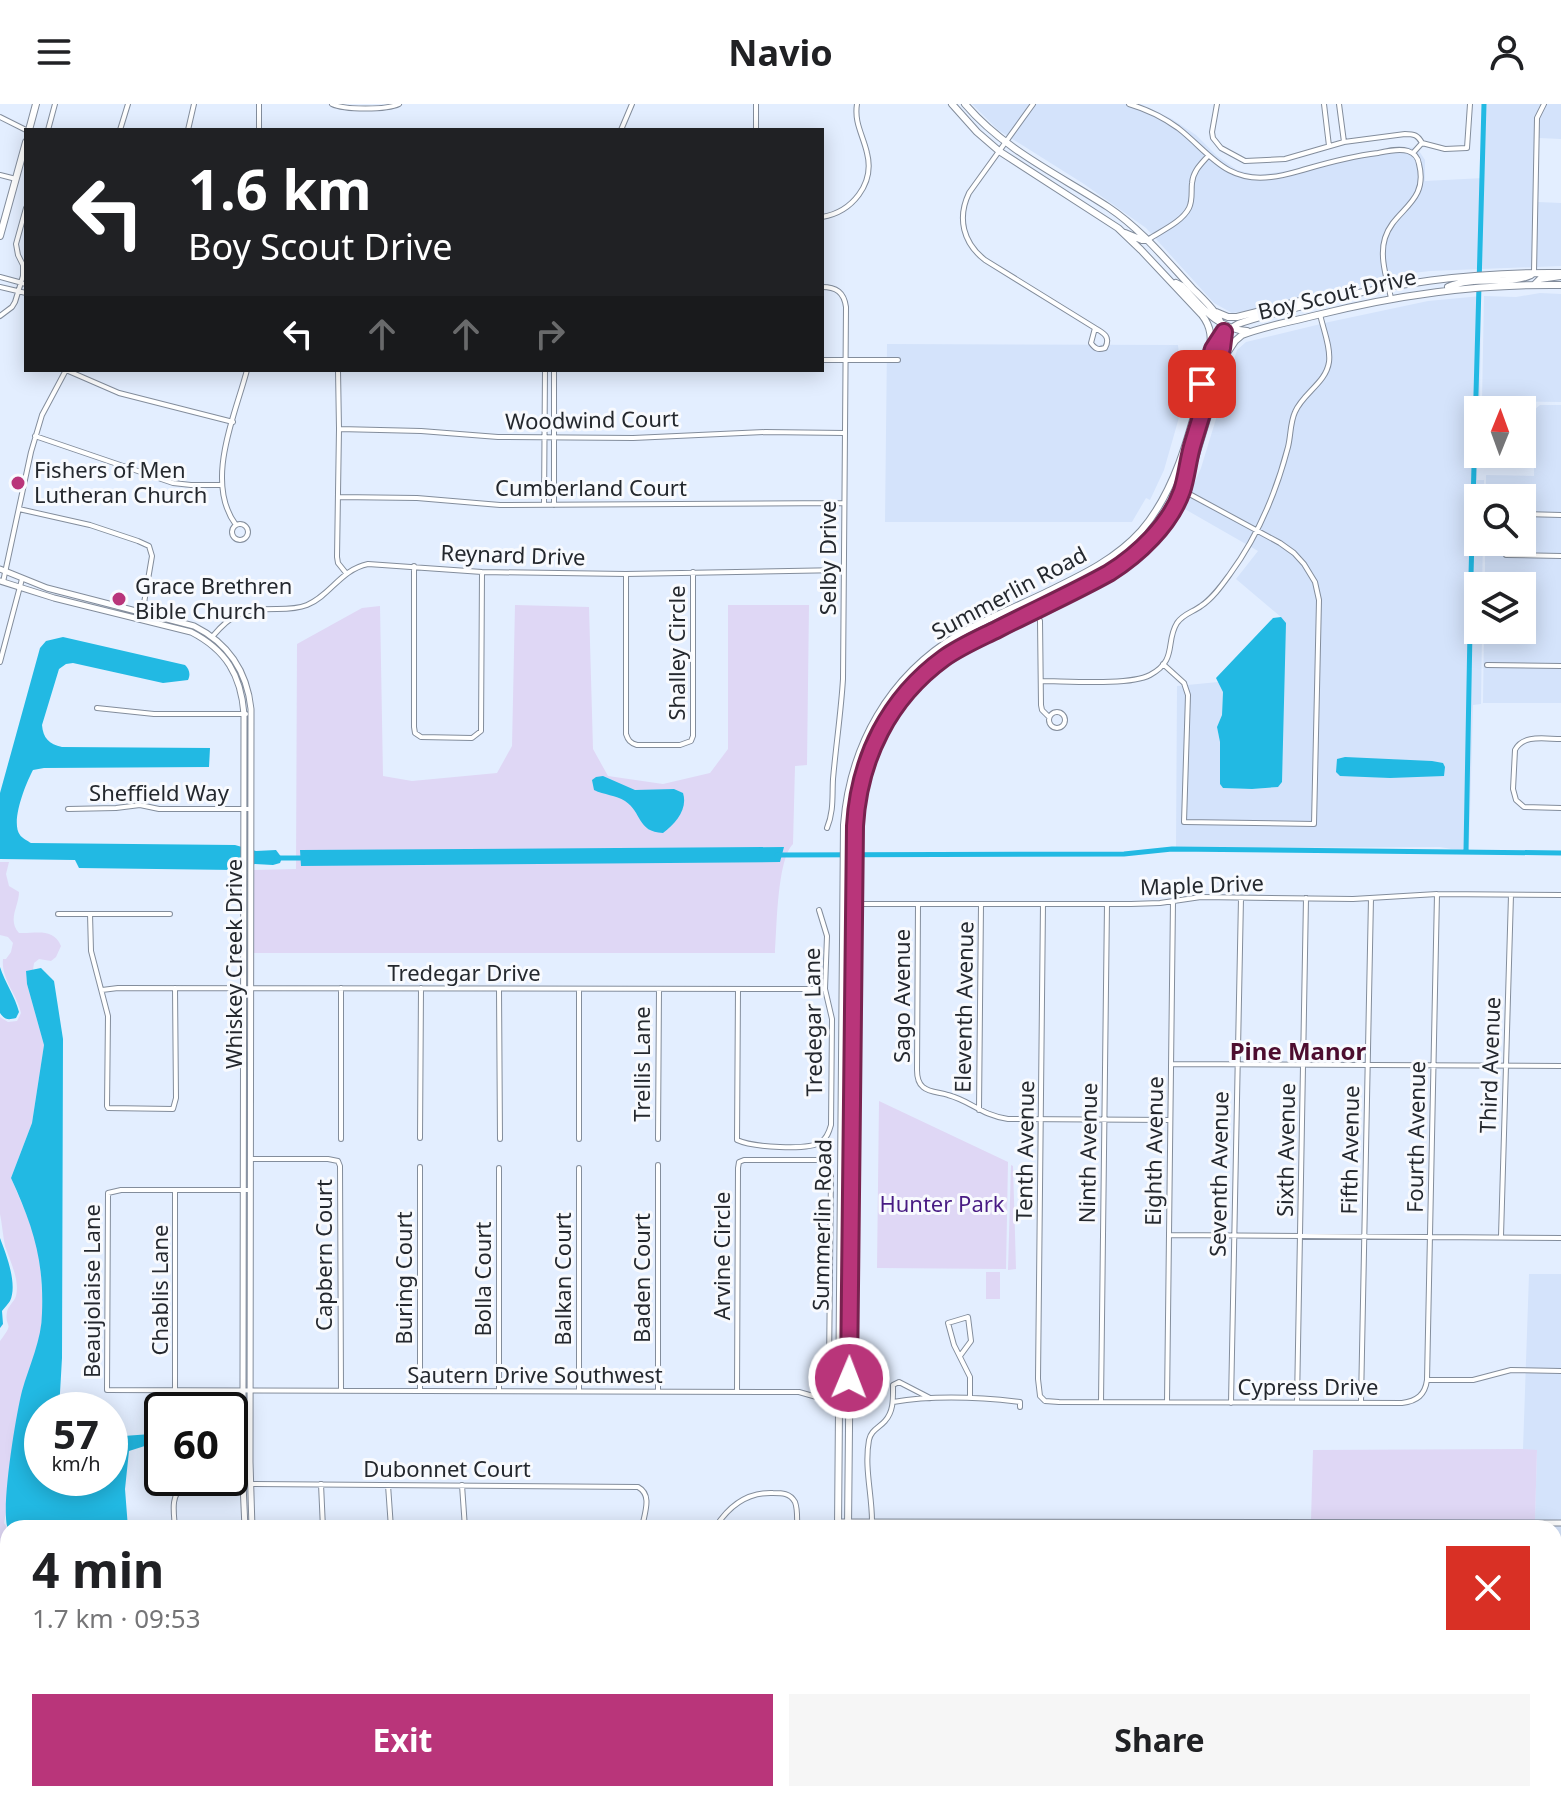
<!DOCTYPE html>
<meta charset="utf-8">
<style>
:root{--surface:#fff;--page:#f6f6f6;--text:#202124;--muted:#757577;--accent:#b9357a}
body{margin:0;font-family:"Noto Sans",sans-serif;background:var(--page);color:var(--text);height:100vh;display:flex;flex-direction:column;font-size:30px;white-space:nowrap}
*{box-sizing:border-box;margin:0}
p{font-size:26px;color:var(--muted)}
.icon{flex:none;width:44px;height:44px;fill:none;stroke:currentColor;stroke-width:2;stroke-linecap:round;stroke-linejoin:round}
.map{position:relative;flex:1;overflow:hidden}
.drawer{position:absolute;left:0px;top:1416px;width:1562px;height:282px;display:flex;flex-direction:column;background:var(--surface);border-radius:24px 24px 0 0;box-shadow:0 4px 20px #0003}
.drawer>*{flex:none}
.banner{position:absolute;left:24px;top:24px;width:800px;height:244px;border-radius:0px;box-shadow:0 4px 20px #0003;background:#202124;color:#fff;overflow:hidden}
.needle{width:52px;rotate:1deg}
.fabs{position:absolute;left:1464px;top:292px;display:grid;gap:16px}
.fabs a{display:grid;place-items:center;width:72px;height:72px;border-radius:0px;background:var(--surface);box-shadow:0 4px 20px #0003;font-size:40px}
.speed{position:absolute;left:24px;top:1288px;display:flex;gap:16px;font-size:40px;font-weight:700;text-align:center}
.speed>*{display:grid;place-content:center;width:104px;height:104px;border-radius:50%;background:var(--surface);box-shadow:0 4px 20px #0003;line-height:1}
.speed small{font-size:20px;font-weight:400}
.speed .limit{border:4px solid #111;border-radius:12px;background:#fff;color:#111}
.pin{position:absolute;display:grid;place-items:center;width:68px;height:68px;color:#fff;margin:-34px;border-radius:16px;box-shadow:0 4px 12px #0006}
.me{position:absolute;width:88px;margin:-44px;rotate:1deg;stroke-linejoin:round;filter:drop-shadow(0 0 6px #0008)}
.turn{display:flex;align-items:center;gap:28px;height:168px;padding:0 32px;font-size:36px}
.turn .icon{width:104px;height:104px;stroke-width:2.5}
.turn b{display:block;font-size:56px;line-height:68px}
.lanes{display:flex;align-items:center;height:76px;padding:0 32px;background:#0003;justify-content:center;gap:40px;direction:ltr}
.lanes .off{opacity:.35}
.round{display:grid;place-items:center;flex:none;width:84px;height:84px;border-radius:0px;background:var(--page)}
.head{display:flex;align-items:center;justify-content:space-between;height:136px;padding:0 32px}
h1{font-size:48px;font-weight:700;line-height:60px}
.cta{display:flex;gap:16px;margin-top:auto;padding:16px 32px}
.cta a{flex:1;height:92px;border-radius:0px;background:var(--accent);color:#fff;font-size:32px;font-weight:700;line-height:92px;text-align:center}
.cta a+a{background:var(--page);color:var(--text)}
header{display:flex;justify-content:space-between;align-items:center;height:104px;padding:0 32px;background:var(--surface);font-size:36px;font-weight:700}
.map>svg:first-child{display:block}
.built{fill:#d4e3fb;fill-rule:evenodd}
.green{fill:#dfd7f5}
.water{fill:#22b9e3}
.lines{fill:none;stroke-linecap:round;stroke-linejoin:round}
.canal{stroke:#22b9e3;stroke-width:5}
.minor-casing{stroke:#838d9c;stroke-width:6}
.tertiary-casing{stroke:#838d9c;stroke-width:7}
.secondary-casing{stroke:#838d9c;stroke-width:8}
.primary-casing{stroke:#838d9c;stroke-width:8}
.minor{stroke:#fff;stroke-width:4}
.tertiary{stroke:#fff;stroke-width:5}
.secondary{stroke:#fff;stroke-width:6}
.primary{stroke:#fff;stroke-width:6}
.route-casing{stroke:#78224f;stroke-width:20}
.route{stroke:#b9357a;stroke-width:14}
.poi-dot{fill:#b9357a;stroke:#f8fafe;stroke-width:3}
.labels{text-anchor:middle;stroke-width:6;stroke-linejoin:round;paint-order:stroke}
.street-label{font-size:22px;fill:#24282e;stroke:#f8fafe}
.poi-label{font-size:22px;fill:#24282e;stroke:#f8fafe;text-anchor:start}
.park-label{font-size:22px;fill:#481b83;stroke:#f8fafe}
.neighbourhood-label{font-size:24px;font-weight:bold;fill:#4d0d2f;stroke:#f8fafe}
</style>
<header><svg class="icon" aria-label="menu" viewBox="0 0 24 24"><path d="M4 6h16M4 12h16M4 18h16"/></svg>Navio<svg class="icon" aria-label="person" viewBox="0 0 24 24"><circle cx="12" cy="8" r="4"/><path d="M4 21q1-7 8-7t8 7"/></svg></header>
<div class="map">
<svg width="1561" height="1697" viewBox="0 0 1561 1697">
<rect width="100%" height="100%" fill="#e3eeff"/>
<!-- built -->
<path class="built" d="M972,0h169l31,15 24,16 21,21 20,14 20,5 31,-4 113,-24 16,1 8,12v21l59,-3 1,-74h76v35l-22,-1 -1,64 23,1v63l-131,5 -34,4 -131,33 -33,5 -18,-10 -68,-75 -62,-44 -86,-54z
M1540,189l21,1v108l-79,-1 2,-105 32,1z
M1481,192l-1,106 57,2 -59,2 -1,74h7v18h-6v44h5l-1,44h-4v44h4l-1,74 -8,1 -4,146 -5,2 -1,-2 -23,-4 -264,1 1,-162 41,-4 5,9 -1,24 -5,12 3,15v42l3,4 29,1 25,-2 5,-5 -1,-165 -45,-38 22,-28 -75,-43 18,-40 36,-118 9,-8 83,-20 99,-21zM1393,655l8,2 -11,17 -22,-2z
M887,240l291,1 4,35 -2,34 -16,56 -14,30 -4,-2 -14,24h-247z
M1540,301h21v298h-78l1,-73h38v-44h-37v-44h37v-44h-36v-23l48,1 1,-67z
M1529,1170h32v246h-26l2,-69 -14,-2z
M1383,1422h178v75h-7v-73h-171z"/>
<!-- green -->
<path class="green" d="M515,501l74,2 4,142 15,27 55,8 47,-11 18,-24v-144h81l-2,160 -12,1 -2,78c-16,16 -16,84 -18,109h-522l1,-83 42,-1 1,-225 65,-36 18,-2 3,170 29,5 85,-8 15,-27z
M0,758h9l-3,12 3,12 10,6c0,14 -12,28 0,41 16,1 34,-6 42,13l-5,11 -5,4 -12,-2 -5,4 -1,7 -7,1 1,13 17,61 -12,78 -21,55 25,59 5,38 2,42 -39,206 4,6v33l-8,-8v-213c16,-21 4,-12 7,-29 1,-6 7,-10 9,-16 4,-16 -6,-35 -11,-50 -2,-10 -3,-22 -5,-32v-197l8,5 9,-1 4,-8c-4,-19 -20,-34 -18,-54h3l5,-7 2,-9 -5,-6 -8,-2z
M879,997l129,61 -2,107 -129,-1z
M1011,1061l2,1 3,103 -8,1z
M986,1168h14v27h-14z
M1523,1345l14,1 -2,70h-224l2,-70z
M8,1528v122l-8,-5v-111z
M0,1666l8,6v18h14l5,7h-27z"/>
<!-- water -->
<path class="water" d="M1281,513l5,6 -4,159 -4,5 -26,2 -29,-1 -3,-4v-42l-3,-15 5,-12 1,-23 -7,-14 57,-60z
M63,533l122,28c4,4 6,9 3,15l-25,3 -90,-20 -7,1 -7,5 -17,56c1,13 7,19 20,22l148,1 -1,19 -165,1 -11,2c-7,13 -23,52 -13,65 1,2 9,7 11,8l204,2 21,6 20,-1 6,8 -2,5 -7,2 -18,-1 -21,6 -155,-2 -4,-8 -75,-1v-66l40,-145 6,-7z
M1345,653l87,4 11,2 2,4 -1,9 -54,2 -50,-2 -4,-4 1,-13z
M603,672l32,14 39,-1 9,4c5,16 -7,30 -20,40 -26,-1 -21,-21 -38,-32 -9,-6 -21,-6 -31,-11l-2,-10 4,-3z
M784,743l-4,15 -479,4 -1,-16z
M0,863c5,16 15,29 19,45l-3,6c-8,2 -11,2 -16,-5z
M41,864l13,13 9,58 -1,319 -3,52h-17v68h68v-41l41,-3v10l-22,7 -4,38 3,39 -120,1c-8,-18 8,-115 14,-138 7,-25 20,-52 20,-78 2,-53 -9,-87 -31,-135l21,-55 12,-78 -17,-61 -1,-13z
M0,1134c6,16 18,46 10,63 -2,3 -5,6 -8,10l1,13 -3,4z
M0,1454l8,7v64l-8,6v-20l6,-6 2,-13 -1,-6 -7,-9z
M1212,1690h42l1,7h-45z"/>
<g class="lines">
<!-- canal -->
<path class="canal" d="M1466,747l5,-276 13,-471
M777,751l347,-1 48,-5 389,4
M277,754h30"/>
<!-- minor casing -->
<g class="minor-casing">
<path id="minor" d="M332,0c12,6 55,6 67,0
M756,0v26
M1033,0l-64,89c-12,25 -6,50 16,67l110,68
M1129,0c17,5 34,13 49,24 31,24 47,55 93,49 12,-1 24,-5 35,-8 24,-7 47,-13 72,-16 9,-2 21,-5 30,-2 6,2 10,6 11,13 10,39 -25,45 -34,74 -6,19 2,41 6,60
M1217,0l-5,28 1,6 8,10 24,13 40,-2 59,-17 61,-8c9,0 13,1 17,9
M1324,0l5,42
M1339,0l5,38
M0,13l26,13
M48,26l7,-26
M120,26l8,-26
M188,26l6,-26
M259,26v-26
M621,26l11,-26
M1413,49l9,-10 23,6 22,-1 3,-44
M0,71l16,4
M822,113c30,-5 53,-33 45,-64 -4,-18 -13,-30 -10,-49
M1149,135c12,-8 33,-17 40,-31 4,-8 2,-17 3,-25 1,-12 9,-19 16,-27
M1534,168l3,-154 7,-14
M0,173l26,7
M0,183l26,6
M822,183c14,0 22,5 24,20l-3,372c-2,33 -7,66 -10,100 -1,17 1,32 -6,49
M0,212l12,-9 3,-5 8,-26v-11l-5,-10 -2,-11 10,-36
M1095,224c9,5 16,9 10,20 -7,2 -10,1 -14,-5z
M822,256h76
M66,266l53,23 114,29
M338,266l1,59 -2,128 1,6 8,10
M339,325l82,2 77,6 135,1 132,-6 79,1
M35,332l138,47 18,2h31
M338,393l79,1 83,7 344,-2
M544,401l1,-135
M554,401v-135
M19,405l71,16 48,16 11,5 3,10 -10,59
M1522,410l39,1
M232 428a8 8 0 1 1 16 0a8 8 0 1 1-16 0Z
M236,421c-32,-43 -1,-109 11,-155
M1506,451l55,1
M414,462v161l1,6 6,4 51,1 9,-7 1,-159
M626,470v160c2,6 4,9 11,11h43l11,-4 2,-5v-164
M3,478l28,-130 11,-37 24,-45
M1031,496l9,21 1,84 1,5 7,7
M212,533c21,-25 32,-28 65,-28 10,0 20,0 30,-4 24,-10 33,-35 61,-41l114,8 144,2 217,-4
M0,558l22,-83
M1163,560l21,19 4,12 -4,127 130,2 5,-224 -4,-18 -11,-18 -10,-11 -14,-10 -98,-53
M1487,561l74,1
M1041,577c25,0 88,5 109,-6 28,-15 15,-33 27,-52 6,-9 16,-11 24,-17 12,-8 21,-21 29,-32 28,-38 46,-81 58,-127 3,-12 2,-24 7,-35 8,-19 31,-29 34,-50 2,-15 -6,-33 -9,-48
M97,604l57,6h92
M1049 616a8 8 0 1 1 16 0a8 8 0 1 1-16 0Z
M1561,635c-16,0 -38,-5 -46,11l-2,39 3,11 8,7 37,1
M68,705l48,-1 24,-3 19,4h91
M844,800h287l29,-1 41,-6 152,2 84,-5 124,1
M918,800l-1,166c0,7 1,13 6,17 7,6 17,5 25,8 23,6 33,20 60,24l162,1
M1043,800l-5,475 2,17 5,5 14,1 343,1c15,-2 23,-8 25,-23l10,-486
M58,810h112
M90,810l1,37 17,65 -1,90 1,2 65,1 3,-11 -1,-110
M499,885l1,150
M102,886l16,-2 707,1
M738,886l-1,150c15,7 71,11 84,2 6,-4 8,-10 10,-17l1,-106 -7,-30 2,-53 -8,-26
M1171,960l390,2
M979,1006l2,-206
M420,1034l1,-150
M341,1035v-151
M579,1035v-150
M658,1035l1,-150
M250,1055h78l10,2 2,5 1,223
M250,1086h-129l-13,3 -1,197 692,2 21,6 7,-8 2,-22 2,-196 -4,-10 -5,-2h-78l-5,2 -1,6 -1,224
M1169,1131l392,3
M1501,1132l10,-341
M960,1252l11,-15 -3,-24 -20,6 6,22 16,32v20
M1427,1276h46l38,-10 50,1
M175,1285v-198
M420,1286v-223
M499,1286v-222
M579,1287v-223
M658,1287v-226
M893,1298c42,-7 85,-5 127,0v5
M1101,1298l6,-498
M1167,1298l6,-501
M1297,1298l9,-504
M1361,1298l10,-504
M1231,1299l10,-505
M251,1380l387,3c15,8 6,27 4,41
M321,1380l2,44
M388,1381l3,43
M462,1381l3,43
M872,1417c0,-27 -8,-54 -3,-81 2,-10 10,-12 16,-19 9,-10 8,-23 8,-36l6,-3 31,16
M175,1424c-1,-15 -5,-32 8,-42l59,-2
M715,1424c13,-21 32,-36 58,-35 9,0 17,0 22,9 3,8 2,18 2,26
M1554,1540h7
M1560,1642l-1,-13 2,-17
M169,1690l3,7
M427,1690l2,7
M498,1690l1,7
M576,1690l3,7
M798,1690v7
M946,1690v7
M1305,1690v7
M1429,1690l1,7
M230,1697l13,-7
M380,1697l20,-7
M1032,1697v-7
M1321,1697v-7
M1470,1697v-7
M1542,1697h19"/>
</g>
<!-- tertiary casing -->
<g class="tertiary-casing">
<path id="tertiary" d="M0,465l47,19 147,38c34,17 53,45 57,83l-1,753 2,66
M0,477l54,17 137,34c35,18 50,43 53,82l-1,675v95l2,44
M838,1418l723,1
M325,1690l5,7
M333,1690l5,7"/>
</g>
<!-- secondary casing -->
<g class="secondary-casing">
<path id="secondary" d="M29,26l7,-26
M0,132l26,-94"/>
</g>
<!-- primary casing -->
<g class="primary-casing">
<path id="primary" d="M1125,129l17,7h6
M1176,179l6,3c19,20 35,43 65,45
M1534,181l6,-6 21,-3
M1448,183c27,-12 59,-1 83,-12
M1216,208l12,5h9l67,-17h10
M1213,244l10,-15 15,-9c21,-8 43,-12 65,-18 88,-23 167,-34 258,-33
M1187,375l6,-14 34,-112 8,-12 7,-6c23,-9 48,-13 71,-19 84,-21 162,-32 248,-31
M838,1424l6,-703c6,-79 45,-149 114,-190 28,-16 58,-28 87,-42 35,-17 70,-33 96,-62 40,-46 53,-117 69,-174 1,-16 3,-28 -8,-42l-61,-65 -23,-22 -119,-77 -22,-19 -25,-28
M848,1424l7,-702c4,-72 39,-139 103,-177 33,-19 69,-34 104,-52 33,-16 65,-32 90,-60 12,-13 24,-30 30,-46 5,-15 6,-32 11,-48 10,-34 25,-69 31,-105 0,-21 -18,-36 -32,-50 -26,-28 -51,-59 -84,-81 -49,-32 -104,-57 -143,-103
M839,1690v7
M851,1690v7"/>
</g>
<!-- minor -->
<use href="#minor" class="minor"/>
<!-- tertiary -->
<use href="#tertiary" class="tertiary"/>
<!-- secondary -->
<use href="#secondary" class="secondary"/>
<!-- primary -->
<use href="#primary" class="primary"/>
</g>
<g class="lines">
<!-- route casing -->
<g class="route-casing">
<path id="route" d="M849,1274l6,-552c4,-68 34,-128 89,-168 17,-12 36,-20 54,-29 37,-19 75,-36 111,-56 29,-18 61,-48 73,-82 5,-15 6,-32 11,-48 10,-32 19,-63 29,-95l2,-16 -11,17 -11,35"/>
</g>
<!-- route -->
<use href="#route" class="route"/>
</g>
<!-- markers -->
<g class="poi-dot">
<circle cx="18" cy="379" r="8"/>
<circle cx="119" cy="495" r="8"/>
</g>
<g class="labels">
<!-- street labels -->
<g class="street-label">
<text transform="translate(1337 190) rotate(-13)" y="8">Boy Scout Drive</text>
<text transform="translate(592 316) rotate(-1)" y="8">Woodwind Court</text>
<text x="591" y="392">Cumberland Court</text>
<text transform="translate(513 451) rotate(2)" y="8">Reynard Drive</text>
<text transform="translate(828 454) rotate(-90)" y="8">Selby Drive</text>
<text transform="translate(1009 489) rotate(-28)" y="8">Summerlin Road</text>
<text transform="translate(677 549) rotate(-90)" y="8">Shalley Circle</text>
<text x="159" y="697">Sheffield Way</text>
<text transform="translate(1202 781) rotate(-2)" y="8">Maple Drive</text>
<text transform="translate(234 860) rotate(-90)" y="8">Whiskey Creek Drive</text>
<text x="464" y="877">Tredegar Drive</text>
<text transform="translate(902 892) rotate(-90)" y="8">Sago Avenue</text>
<text transform="translate(964 903) rotate(-89)" y="8">Eleventh Avenue</text>
<text transform="translate(813 918) rotate(-91)" y="8">Tredegar Lane</text>
<text transform="translate(642 960) rotate(-90)" y="8">Trellis Lane</text>
<text transform="translate(1490 961) rotate(-88)" y="8">Third Avenue</text>
<text transform="translate(1416 1033) rotate(-89)" y="8">Fourth Avenue</text>
<text transform="translate(1286 1046) rotate(-89)" y="8">Sixth Avenue</text>
<text transform="translate(1350 1046) rotate(-89)" y="8">Fifth Avenue</text>
<text transform="translate(1025 1047) rotate(-89)" y="8">Tenth Avenue</text>
<text transform="translate(1154 1047) rotate(-89)" y="8">Eighth Avenue</text>
<text transform="translate(1088 1049) rotate(-89)" y="8">Ninth Avenue</text>
<text transform="translate(1219 1070) rotate(-89)" y="8">Seventh Avenue</text>
<text transform="translate(822 1121) rotate(-89)" y="8">Summerlin Road</text>
<text transform="translate(324 1151) rotate(-90)" y="8">Capbern Court</text>
<text transform="translate(722 1152) rotate(-90)" y="8">Arvine Circle</text>
<text transform="translate(404 1174) rotate(-90)" y="8">Buring Court</text>
<text transform="translate(642 1174) rotate(-90)" y="8">Baden Court</text>
<text transform="translate(483 1175) rotate(-90)" y="8">Bolla Court</text>
<text transform="translate(563 1175) rotate(-90)" y="8">Balkan Court</text>
<text transform="translate(160 1186) rotate(-90)" y="8">Chablis Lane</text>
<text transform="translate(92 1187) rotate(-90)" y="8">Beaujolaise Lane</text>
<text x="535" y="1279">Sautern Drive Southwest</text>
<text x="1308" y="1291">Cypress Drive</text>
<text x="447" y="1373">Dubonnet Court</text>
</g>
<!-- poi labels -->
<g class="poi-label">
<text x="34" y="374">Fishers of Men<tspan x="34" dy="25">Lutheran Church</tspan></text>
<text x="135" y="490">Grace Brethren<tspan x="135" dy="25">Bible Church</tspan></text>
</g>
<!-- park labels -->
<g class="park-label">
<text x="942" y="1108">Hunter Park</text>
</g>
<!-- neighbourhood labels -->
<g class="neighbourhood-label">
<text x="1298" y="956">Pine Manor</text>
</g>
</g>
</svg>
<div class="fabs">
<a><svg class="needle" viewBox="-14 -14 28 28"><path d="M0-13l5 13h-10z" fill="#e53935"/><path d="M0 13l5-13h-10z" fill="#757577"/></svg></a>
<a><svg class="icon" aria-label="search" viewBox="0 0 24 24"><circle cx="10" cy="10" r="6"/><path d="M15 15l6 6"/></svg></a>
<a><svg class="icon" aria-label="layers" viewBox="0 0 24 24"><path d="M12 4l9 5-9 5-9-5zM3 14l9 5 9-5"/></svg></a>
</div>
<div class="speed"><div>57<small>km/h</small></div><div class="limit">60</div></div>
<div class="pin" style="left:1202px;top:280px;background:#d93025"><svg class="icon" aria-label="arrive" viewBox="0 0 24 24"><path d="M6 21V4h12l-3 4 3 4H6"/></svg></div>
<svg class="me" style="left:849px;top:1274px" viewBox="-20 -20 40 40"><circle r="17" fill="#b9357a" stroke="#fff" stroke-width="3"/><path d="M0-11L8 9 0 5-8 9z" fill="#fff"/></svg>
<div class="banner">
<div class="turn"><svg class="icon" aria-label="left" viewBox="0 0 24 24"><path d="M17 20v-9H6M10 6l-5 5 5 5"/></svg><div><b>1.6 km</b>Boy Scout Drive</div></div>
<div class="lanes"><svg class="icon" aria-label="left" viewBox="0 0 24 24"><path d="M17 20v-9H6M10 6l-5 5 5 5"/></svg><svg class="icon off" aria-label="ahead" viewBox="0 0 24 24"><path d="M12 20V5M6 11l6-6 6 6"/></svg><svg class="icon off" aria-label="ahead" viewBox="0 0 24 24"><path d="M12 20V5M6 11l6-6 6 6"/></svg><svg class="icon off" aria-label="right" viewBox="0 0 24 24"><path d="M7 20v-9h11M14 6l5 5-5 5"/></svg></div>
</div>
<section class="drawer">
<div class="head"><div><h1>4 min</h1><p>1.7 km · 09:53</p></div><a class="round" style="background:#d93025;color:#fff"><svg class="icon" aria-label="close" viewBox="0 0 24 24"><path d="M6 6l12 12M18 6L6 18"/></svg></a></div>
<div class="cta"><a>Exit</a><a>Share</a></div>
</section>
</div>
